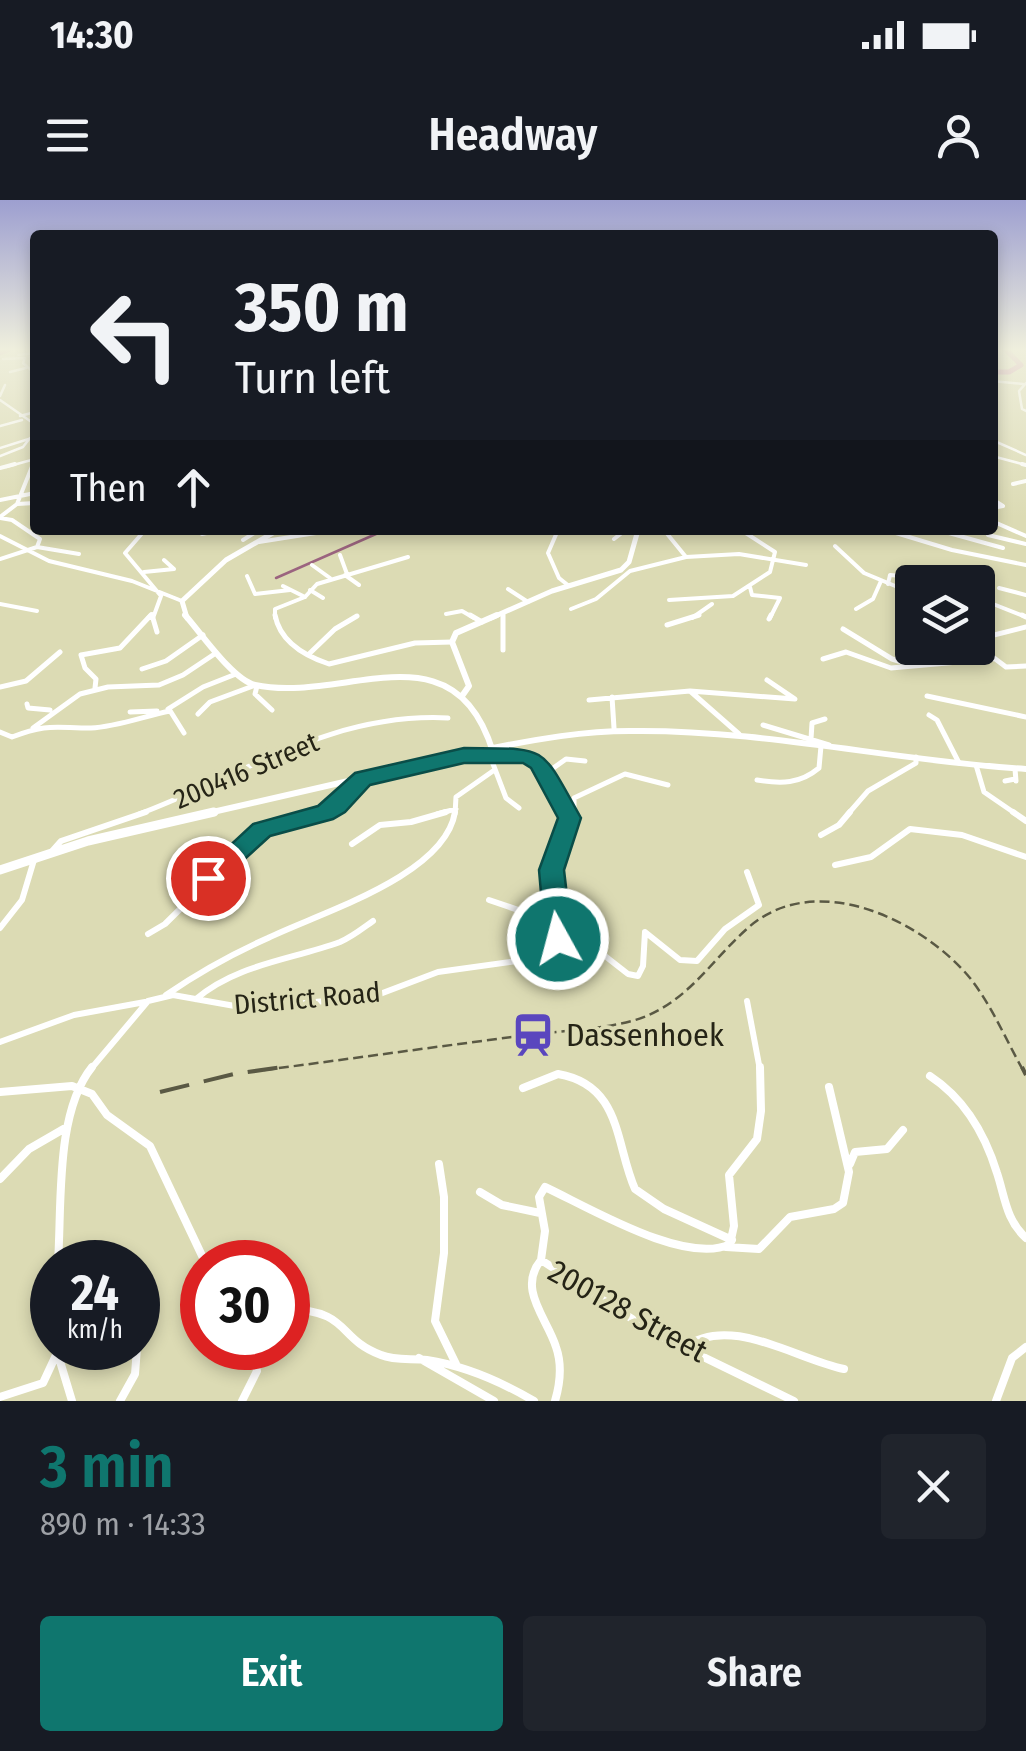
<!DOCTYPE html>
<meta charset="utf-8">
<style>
:root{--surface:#171b24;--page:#20242c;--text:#f1f3f6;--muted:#9ea1a6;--accent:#0f766e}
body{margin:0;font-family:"Fira Sans Condensed",sans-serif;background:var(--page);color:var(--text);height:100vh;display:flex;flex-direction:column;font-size:38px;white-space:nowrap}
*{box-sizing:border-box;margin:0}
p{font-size:32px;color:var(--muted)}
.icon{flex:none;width:55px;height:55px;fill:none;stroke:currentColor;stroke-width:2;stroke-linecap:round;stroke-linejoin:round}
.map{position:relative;height:1201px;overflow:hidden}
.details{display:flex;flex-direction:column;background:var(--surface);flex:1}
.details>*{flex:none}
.guide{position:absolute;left:30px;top:30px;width:968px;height:305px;border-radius:10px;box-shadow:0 5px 15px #0003;background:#171b24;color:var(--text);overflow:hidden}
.fabs{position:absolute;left:895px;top:365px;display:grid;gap:20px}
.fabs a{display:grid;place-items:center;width:100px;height:100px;border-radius:10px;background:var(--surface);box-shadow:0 5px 15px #0003;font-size:50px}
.speed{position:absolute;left:30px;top:1040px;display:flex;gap:20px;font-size:50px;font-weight:700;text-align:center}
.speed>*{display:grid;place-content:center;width:130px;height:130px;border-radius:50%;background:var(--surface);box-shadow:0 5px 15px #0003;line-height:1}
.speed small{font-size:25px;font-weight:400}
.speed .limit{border:15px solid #d22;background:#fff;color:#111}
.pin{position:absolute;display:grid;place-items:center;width:85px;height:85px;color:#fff;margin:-42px;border:5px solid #fff;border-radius:50%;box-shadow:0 2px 10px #0007}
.me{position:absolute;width:110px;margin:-55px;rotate:353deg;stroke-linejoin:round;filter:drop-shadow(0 0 8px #0008)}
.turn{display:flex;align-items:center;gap:35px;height:210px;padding:0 40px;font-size:45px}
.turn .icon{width:130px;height:130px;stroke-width:2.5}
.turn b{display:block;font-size:70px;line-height:85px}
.then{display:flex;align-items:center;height:95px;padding:0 40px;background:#0003;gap:20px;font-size:38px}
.round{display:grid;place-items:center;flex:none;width:105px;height:105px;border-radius:10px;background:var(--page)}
.headline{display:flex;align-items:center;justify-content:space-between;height:170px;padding:0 40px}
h1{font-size:60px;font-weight:600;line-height:75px;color:var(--accent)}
.action{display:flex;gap:20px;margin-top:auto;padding:20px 40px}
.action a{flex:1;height:115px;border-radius:10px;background:var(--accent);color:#fff;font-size:40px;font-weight:600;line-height:115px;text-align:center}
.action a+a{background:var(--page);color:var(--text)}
.status{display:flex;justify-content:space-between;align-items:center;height:70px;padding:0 50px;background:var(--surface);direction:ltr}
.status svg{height:28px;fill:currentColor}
header{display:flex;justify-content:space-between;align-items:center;height:130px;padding:0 40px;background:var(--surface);font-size:45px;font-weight:600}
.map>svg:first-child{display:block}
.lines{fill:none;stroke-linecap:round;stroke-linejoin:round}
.stream{stroke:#9b647f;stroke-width:2.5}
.river{stroke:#ce80ac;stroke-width:5}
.street-far4{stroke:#fff;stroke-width:2.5}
.street-far3{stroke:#fff;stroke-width:4}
.street-far2{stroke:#fff;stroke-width:5}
.street-far1{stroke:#fff;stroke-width:6}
.street{stroke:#fff;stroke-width:8}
.secondary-far2{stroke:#fff;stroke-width:5}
.secondary-far1{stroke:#fff;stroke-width:6}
.secondary{stroke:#fff;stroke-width:9}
.rail-far1{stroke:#5a5944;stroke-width:2.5;stroke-dasharray:10 5;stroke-linecap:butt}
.rail{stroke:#5a5944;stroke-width:4;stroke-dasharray:30 15;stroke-linecap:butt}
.route{fill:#0f766e;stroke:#0a4d48;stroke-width:2.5}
.labels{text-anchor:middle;stroke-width:8;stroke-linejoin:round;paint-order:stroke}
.street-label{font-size:28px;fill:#252416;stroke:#dcdbb4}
.near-poi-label{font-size:32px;fill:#252416;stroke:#dcdbb4;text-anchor:start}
.near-street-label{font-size:32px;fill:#252416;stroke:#dcdbb4}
</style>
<div class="status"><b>14:30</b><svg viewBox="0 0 49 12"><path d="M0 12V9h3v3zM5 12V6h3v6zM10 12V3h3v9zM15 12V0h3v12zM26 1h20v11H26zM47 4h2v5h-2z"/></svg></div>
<header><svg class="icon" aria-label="menu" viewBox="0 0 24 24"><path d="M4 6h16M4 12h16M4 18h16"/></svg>Headway<svg class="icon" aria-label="person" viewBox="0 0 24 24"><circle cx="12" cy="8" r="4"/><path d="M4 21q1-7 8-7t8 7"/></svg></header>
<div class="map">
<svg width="1026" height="1201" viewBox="0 0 1026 1201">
<rect width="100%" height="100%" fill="#dcdbb4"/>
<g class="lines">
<!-- stream -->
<path class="stream" d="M276,378l109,-48"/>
<!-- river -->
<path class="river" d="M0,153l10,-4
M992,172h17l12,-7 -16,-16"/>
<!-- street-far4 -->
<path class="street-far4" d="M18,155l17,-2
M3,159l22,-1 -2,5 8,7
M10,172l16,-4
M34,181l1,-4
M992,181l31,3
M1026,183l-7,8 3,18 4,2
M0,196l5,-11
M0,200l33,23
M20,216l15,-4
M0,226l22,-6
M992,240l34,15
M0,248l35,-11
M0,256l23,-9 7,-9
M992,256l34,9
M6,267l29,-8
M32,267l3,-8"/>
<!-- street-far3 -->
<path class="street-far3" d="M1022,264l4,1
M0,268l15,-4
M1013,284l13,-3
M992,299l11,7
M0,300l35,-7
M17,304l18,-1
M992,308l11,-2
M0,317l17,-13 16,-40
M0,318l12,2 28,19 -3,8
M992,321l34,15
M145,330l-20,23 36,43 -8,22
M416,330l5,1
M558,330l-10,23 11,25 10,8
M664,330l22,27
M886,330l66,20 74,15
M938,330l65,18
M910,332l24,-2
M202,334l18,-4
M988,335l38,9
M0,336l49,25 83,20 50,20
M614,339l9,-7
M243,340l16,-10
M259,342l57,-9
M835,346l29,27 48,20
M340,355l7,19
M0,359l37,-12 42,7
M312,365l18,13
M144,372l30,-3 -10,-9
M345,375l14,10
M247,376l8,18 35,-4
M916,382l6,-9
M944,382l5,-5 17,5
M888,384l2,-9 12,1
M283,386l22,11
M750,387l2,8 28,3 -10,20
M999,388l27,7
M508,389l20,13
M310,390l13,8
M978,391l15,13 33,13
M669,400l64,-4 37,-24 5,-20 -34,-22
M0,404l37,7
M571,409l25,-10 34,-28 56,-14 53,-3 67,11
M856,409l17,-10 8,-18
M446,414l16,-3 12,7
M503,414v4
M148,418l4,-4
M275,418v-9l30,-12 12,-13 91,-27
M692,418l20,-14"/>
<!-- street-far2 -->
<path class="street-far2" d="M152,415l5,17
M275,415c5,27 30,41 54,49l86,-21 37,-1
M470,415l12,7
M503,415v35
M1022,415l4,2
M769,419l2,-4
M667,425l32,-10
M902,427l10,-5
M843,429l49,30 16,5
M978,439l48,-12
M978,446l28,21 20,-1
M310,453l25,-24 22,-13
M823,459l23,-7 45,16 101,-9
M142,469l24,-8 37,-26
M257,486l-2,8 17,16
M0,487l26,-6 34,-29
M95,488l1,-9 -11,-11 -4,-13 39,-7 31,-33
M690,491l105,8 -28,-19
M927,496l99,21
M612,497l2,31
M589,500l101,-9 49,43
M27,504l1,4 22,2
M168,509l35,-22 33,-13
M169,509l15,24
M130,512l27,-1
M198,514l12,-12 43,-16
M929,515l8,5 22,43
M763,525l66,20
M33,528l47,-34 28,-7 51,-2 24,-10 33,-22
M0,532l12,5c36,-14 43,-9 79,-9 25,-1 54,-12 79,-17
M811,539l1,-16 13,-4
M488,554l48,5 30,55
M490,556l16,42 13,10
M976,565l8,27 32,22
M1015,569l1,12
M545,574l21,-15 19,2
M757,580c24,4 43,4 62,-12l2,-22
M1005,581l10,-2
M139,614c104,-39 194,-102 309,-96
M320,614l20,-11 23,-24
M437,614l19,-5
M455,614l1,-17 37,-26
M574,614v-16l51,-24 43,11
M848,614l20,-23 48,-28v-6"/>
<!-- street-far1 -->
<path class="street-far1" d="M1013,612l13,9
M569,621l5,-9
M821,635l18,-10 11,-13
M352,644l28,-19 31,-3 35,-10
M53,650l8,-9 85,-29
M835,665l36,-8 39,-28 52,6 64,22
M489,700l41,14 26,3
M0,728l22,-28 12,-40
M148,734l17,-10 93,-92 69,-20
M554,748l20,11 31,-3 23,18 10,2 5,-10 2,-34 35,28 17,1 28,-32 34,-24 -12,-33
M166,795c32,-22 66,-41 102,-57 51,-25 177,-62 187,-126
M196,799c41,-35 95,-39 144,-57 12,-5 23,-14 33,-21
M747,801l13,69
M0,842l74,-27 71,-13
M90,870l58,-69 25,-6 73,13 126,-11 66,-25 93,-13 23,-11 5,-15 -7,-63 17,-51 -4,-7"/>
<!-- street -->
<path class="street" d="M930,876c35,23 55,58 67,97 8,24 9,47 29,65
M523,888l35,-14c64,11 57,70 77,115l29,20 68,31
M0,892l72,-6 20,8 15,21 43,31 55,116
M439,964l5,33v56l-9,68 21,43
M850,964l5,-12 32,-3 16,-19
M0,979l29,-30 38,-22
M480,992l22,13 38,8
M726,1047l33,2 31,-32 44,-8 9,-6 6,-31 -20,-85
M541,1060l4,-29 -6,-34 6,-10c43,20 141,79 185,57l4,-18 -5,-51 28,-36 4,-28 -1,-44
M58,1062c4,-57 -3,-149 34,-195
M288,1109c63,2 48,29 93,46 14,6 31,3 46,5 39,6 73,21 107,41
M685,1147c45,-33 111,12 159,22
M56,1148l16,53
M419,1158l75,43
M0,1197l43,-14 14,-30
M120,1201l15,-27 2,-26
M242,1201l15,-30 -6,-23
M555,1201c5,-17 7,-37 1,-54 -9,-29 -39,-58 -15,-87l113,73 140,68
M996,1201l16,-43 14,-11"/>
<!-- secondary-far2 -->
<path class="secondary-far2" d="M187,418l-5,-17 44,-41 52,-30
M491,418l61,-27 69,-21 8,-8 9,-32"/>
<!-- secondary-far1 -->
<path class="secondary-far1" d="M185,415c16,18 48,65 70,70 89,19 199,-62 238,67l-29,3
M462,496l7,-10 -17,-44 4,-9 41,-18
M493,548c45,-9 90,-17 137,-17 132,-2 264,30 396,38
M204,614l262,-60"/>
<!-- secondary -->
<path class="secondary" d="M0,670l88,-29 126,-29"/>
<!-- rail-far1 -->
<path class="rail-far1" d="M264,870c85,-11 170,-23 256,-34 36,-5 77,-6 112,-15 54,-15 78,-60 117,-94 67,-58 173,-7 221,51 22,28 36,62 53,92"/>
<!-- rail -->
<path class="rail" d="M1022,867l4,8
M160,892l74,-18 49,-7"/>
</g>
<!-- sky -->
<linearGradient id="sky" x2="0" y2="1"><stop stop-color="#9d9fd0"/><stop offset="0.47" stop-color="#efefdd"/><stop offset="1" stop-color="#efefdd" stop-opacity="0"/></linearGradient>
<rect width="1026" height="317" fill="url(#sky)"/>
<!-- route -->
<path class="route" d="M464,548c86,1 75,-5 117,70l-17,52 8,69 -4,8 -10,3 -9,-3 -4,-8 -6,-69 19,-52 -27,-50 -8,-5h-59l-94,22 -25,27 -12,7 -63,17 -54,49h-17l-4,-7 58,-54 65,-18 37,-33z"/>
<!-- icons -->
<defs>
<g id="station-bare" transform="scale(3.45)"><path d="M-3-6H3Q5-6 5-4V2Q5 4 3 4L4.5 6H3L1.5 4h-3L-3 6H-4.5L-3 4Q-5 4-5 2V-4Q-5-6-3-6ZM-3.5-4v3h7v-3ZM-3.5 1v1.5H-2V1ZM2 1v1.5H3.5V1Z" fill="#5a46be" stroke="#dcdbb4" stroke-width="2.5" paint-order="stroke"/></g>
</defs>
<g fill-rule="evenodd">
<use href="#station-bare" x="533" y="835"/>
</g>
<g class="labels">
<!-- street labels -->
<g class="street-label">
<text transform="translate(246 570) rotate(-23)" y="10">200416 Street</text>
<text transform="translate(307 798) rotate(-5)" y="10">District Road</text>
</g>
<!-- near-poi labels -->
<g class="near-poi-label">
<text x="566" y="846">Dassenhoek</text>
</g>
<!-- near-street labels -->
<g class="near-street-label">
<text transform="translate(628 1111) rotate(29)" y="11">200128 Street</text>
</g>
</g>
</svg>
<div class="fabs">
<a><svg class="icon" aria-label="layers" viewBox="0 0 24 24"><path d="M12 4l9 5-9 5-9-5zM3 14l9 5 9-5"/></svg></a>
</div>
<div class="speed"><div>24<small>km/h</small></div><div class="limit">30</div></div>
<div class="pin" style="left:208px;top:678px;background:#d93025"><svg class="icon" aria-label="arrive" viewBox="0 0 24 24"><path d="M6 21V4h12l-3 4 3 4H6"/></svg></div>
<svg class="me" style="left:558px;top:739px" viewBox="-20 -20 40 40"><circle r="17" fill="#0f766e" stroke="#fff" stroke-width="3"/><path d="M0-11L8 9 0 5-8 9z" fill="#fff"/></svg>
<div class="guide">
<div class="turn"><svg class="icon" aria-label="left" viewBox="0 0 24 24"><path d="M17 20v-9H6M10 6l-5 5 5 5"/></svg><div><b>350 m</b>Turn left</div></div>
<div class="then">Then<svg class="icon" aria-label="ahead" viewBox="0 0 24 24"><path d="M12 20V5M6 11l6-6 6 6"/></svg></div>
</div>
</div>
<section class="details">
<div class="headline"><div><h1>3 min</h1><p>890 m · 14:33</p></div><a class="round"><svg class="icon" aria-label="close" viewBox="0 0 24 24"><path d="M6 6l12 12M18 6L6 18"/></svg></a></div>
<div class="action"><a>Exit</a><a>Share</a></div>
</section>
